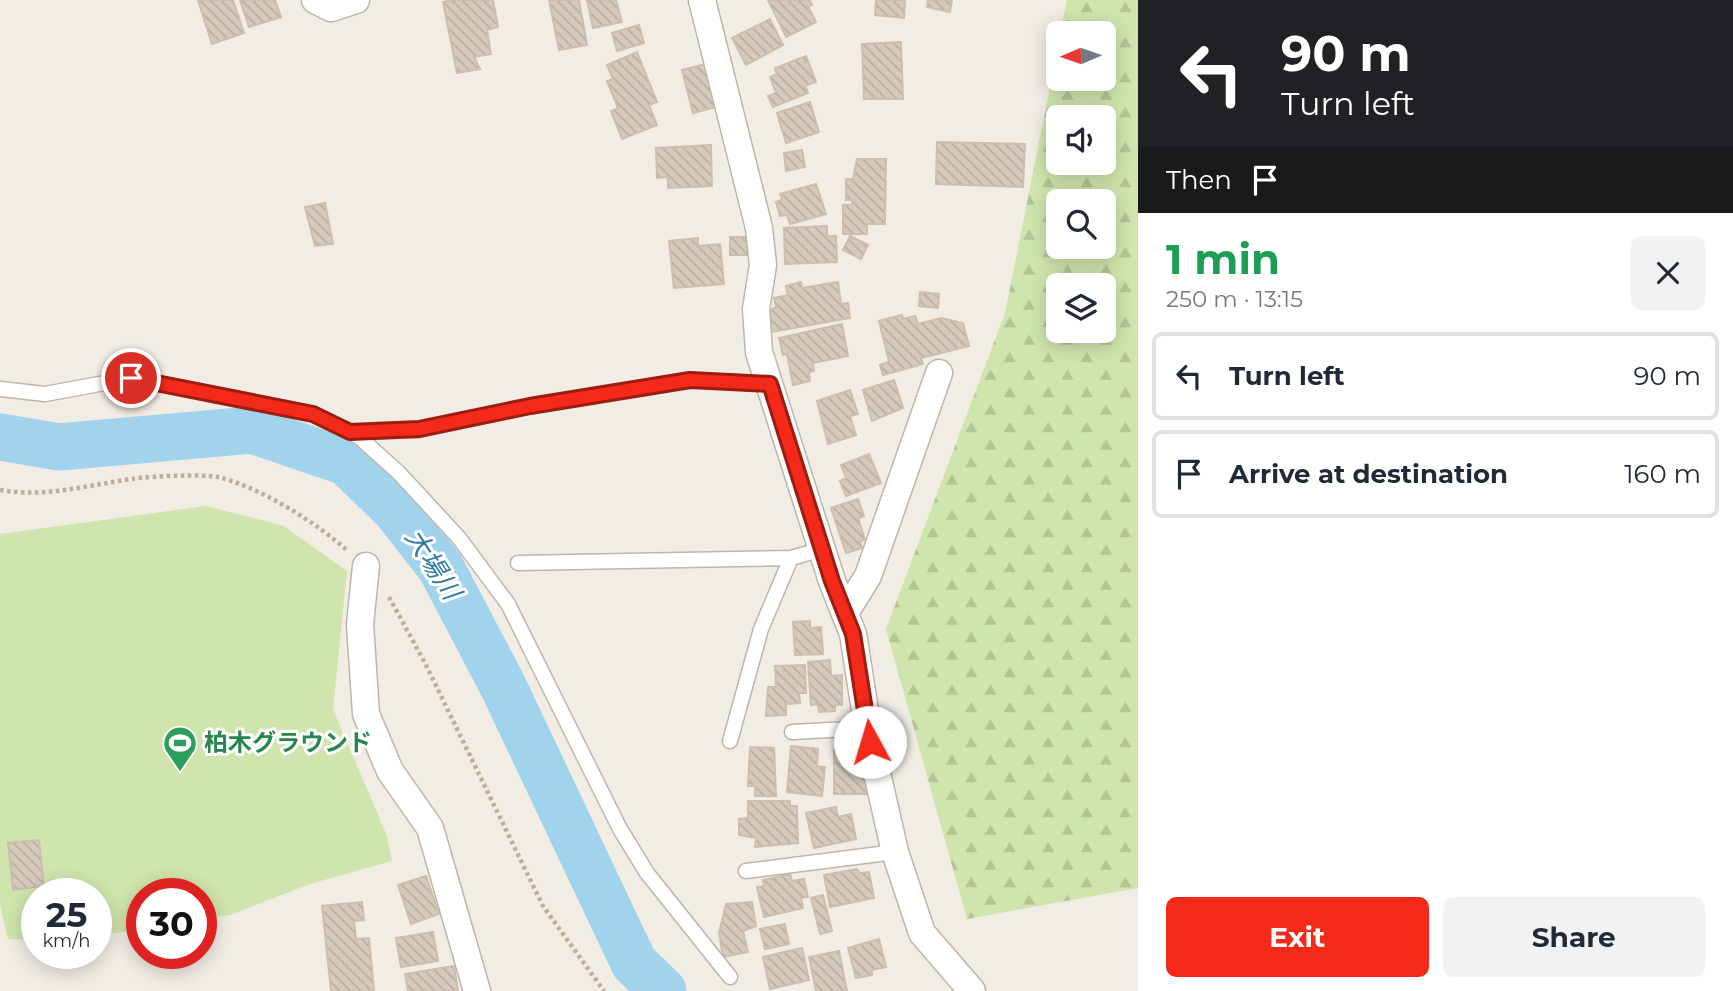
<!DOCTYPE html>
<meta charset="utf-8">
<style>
:root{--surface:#fff;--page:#f2f2f3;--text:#1f2937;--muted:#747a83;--line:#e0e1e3;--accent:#f32a19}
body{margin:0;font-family:Montserrat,"Noto Sans JP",sans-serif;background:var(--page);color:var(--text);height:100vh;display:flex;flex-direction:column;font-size:26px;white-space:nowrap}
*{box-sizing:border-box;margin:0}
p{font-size:23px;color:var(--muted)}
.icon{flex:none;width:38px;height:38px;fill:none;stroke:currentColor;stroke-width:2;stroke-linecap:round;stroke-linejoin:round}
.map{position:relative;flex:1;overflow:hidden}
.drawer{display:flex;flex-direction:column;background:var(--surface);width:595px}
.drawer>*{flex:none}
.banner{background:#202124;color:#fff;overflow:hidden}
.needle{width:46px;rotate:268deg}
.fabs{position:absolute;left:1046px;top:21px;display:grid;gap:14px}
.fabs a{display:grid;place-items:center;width:70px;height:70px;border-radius:10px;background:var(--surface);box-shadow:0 4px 18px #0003;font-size:35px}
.speed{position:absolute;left:21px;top:878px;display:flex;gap:14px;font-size:35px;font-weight:700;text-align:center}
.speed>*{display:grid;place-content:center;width:91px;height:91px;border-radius:50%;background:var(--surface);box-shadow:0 4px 18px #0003;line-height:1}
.speed small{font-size:18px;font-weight:400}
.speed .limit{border:10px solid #d22;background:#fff;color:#111}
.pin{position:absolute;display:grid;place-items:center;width:60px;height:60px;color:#fff;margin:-30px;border:4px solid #fff;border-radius:50%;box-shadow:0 2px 7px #0007}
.me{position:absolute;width:77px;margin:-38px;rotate:354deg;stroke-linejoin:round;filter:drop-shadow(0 0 5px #0008)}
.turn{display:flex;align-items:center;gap:24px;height:147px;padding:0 28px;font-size:32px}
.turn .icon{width:91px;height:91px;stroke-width:2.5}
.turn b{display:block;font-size:49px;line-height:60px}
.then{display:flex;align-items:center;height:66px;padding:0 28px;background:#0003;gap:14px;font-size:26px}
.round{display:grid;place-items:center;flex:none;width:74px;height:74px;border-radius:10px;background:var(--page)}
.headline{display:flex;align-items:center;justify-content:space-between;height:119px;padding:0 28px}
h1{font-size:42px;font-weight:700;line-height:52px;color:#1e9e55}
.button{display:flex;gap:14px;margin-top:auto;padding:14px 28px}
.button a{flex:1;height:80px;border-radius:10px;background:var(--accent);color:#fff;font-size:28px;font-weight:700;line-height:80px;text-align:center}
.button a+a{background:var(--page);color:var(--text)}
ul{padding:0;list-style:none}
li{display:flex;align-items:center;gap:21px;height:88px;margin:0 14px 10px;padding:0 14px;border:4px solid var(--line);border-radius:10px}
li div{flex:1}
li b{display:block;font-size:26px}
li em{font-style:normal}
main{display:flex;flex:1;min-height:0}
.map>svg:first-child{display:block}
.forest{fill:url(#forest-firs);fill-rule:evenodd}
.garden{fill:#d0e5ad}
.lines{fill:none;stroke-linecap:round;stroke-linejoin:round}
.river{stroke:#a1d3ed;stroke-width:47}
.building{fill:url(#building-back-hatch);stroke:#cdbead;stroke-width:2}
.lane-casing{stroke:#bfb6aa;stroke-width:17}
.street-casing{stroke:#bfb6aa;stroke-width:29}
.path{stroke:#beae98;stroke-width:4.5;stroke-dasharray:3.5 3.5;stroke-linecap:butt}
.lane{stroke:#fff;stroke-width:14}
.street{stroke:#fff;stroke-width:26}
.route-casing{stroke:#9e1b10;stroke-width:18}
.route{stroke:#f32a19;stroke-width:12}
.labels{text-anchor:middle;stroke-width:6;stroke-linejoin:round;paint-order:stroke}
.leisure-label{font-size:24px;font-weight:bold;fill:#27864d;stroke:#fff;text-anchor:start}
.water-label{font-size:26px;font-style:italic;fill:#2f7aa3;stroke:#fff}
</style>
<main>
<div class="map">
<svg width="1138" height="991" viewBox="0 0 1138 991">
<defs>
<pattern id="forest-firs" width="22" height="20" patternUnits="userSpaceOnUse" patternTransform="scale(1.75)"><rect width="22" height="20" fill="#d0e5ad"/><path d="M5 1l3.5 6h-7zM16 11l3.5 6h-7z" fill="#b4c595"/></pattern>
<pattern id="building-back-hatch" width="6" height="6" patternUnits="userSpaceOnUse" patternTransform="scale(1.75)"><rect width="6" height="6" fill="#d5cabc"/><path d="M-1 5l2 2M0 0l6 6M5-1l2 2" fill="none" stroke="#b8aea2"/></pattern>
</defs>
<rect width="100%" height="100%" fill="#f1ece4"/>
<!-- forest -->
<path class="forest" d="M1067,0h71v888l-171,31 -81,-290 119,-316 54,-271v37h45v-46h-44zM1059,117h45v46h-45zM1059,201h45v46h-45zM1059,285h45v46h-45z"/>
<!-- garden -->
<path class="garden" d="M206,506l78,20 63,45 -14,138 54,127 5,25 -82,23 -80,31 -29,4v-25h-59v35l-46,7v-42h-59v46l-29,-1 -8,-34v-371z"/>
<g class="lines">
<!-- river -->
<path class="river" d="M0,437l59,10 193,-17 94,32 49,47 46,59 62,118 131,277 29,28"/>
</g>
<!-- building -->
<path class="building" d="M198,0h35l11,33 -32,11z
M240,0h35l6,17 -32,10z
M452,0h41l5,27 -11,3 4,24 -17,3 6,12 -23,4 -14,-71z
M549,0h30l8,45 -28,5z
M587,0h29l6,22 -29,6z
M768,0h42l2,5 -4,1 8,16 -30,15z
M876,0h29l-1,18 -29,-3z
M928,0h24l-2,12 -23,-5z
M770,19l13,26 -37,20 -14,-27z
M639,25l5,18 -27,8 -5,-18z
M901,42l2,57h-39l-2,-55z
M637,52l20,50 -8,3 8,20 -35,14 -11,-28 7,-3 -11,-27 6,-2 -6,-14z
M806,56l10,26 -11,4 3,7 -35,14 -5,-11 8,-3 -6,-16 7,-3 -2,-6z
M706,64l10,43 -23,6 -11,-43z
M810,102l9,30 -33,11 -9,-30z
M937,142l88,2 -2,43 -87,-3z
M711,145l1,41 -44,2v-11l-11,1 -1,-30z
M802,150l3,17 -19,4 -2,-18z
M857,159h29l-1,65h-18v10h-24v-29h9v-5h-6v-21h7z
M816,184l10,30 -36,10 -3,-9 -7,1 -4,-14 6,-2 -2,-6z
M325,203l8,41 -18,2 -10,-39z
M827,226v10h9l1,26 -52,2 -1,-36z
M850,236l18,9 -7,14 -18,-9z
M730,237h19l1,18h-20z
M698,238v8l22,-2 4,40 -50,4 -5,-47z
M801,282l1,6 36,-6 3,22 7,-1 2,15 -79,14 -3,-14 3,-1 -1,-7 6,-3 -2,-9 14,-3 -2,-9z
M920,292l19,2 -1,14 -19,-2z
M902,315l1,4 12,-3 3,8 23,-6 22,5 6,23 -48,12 2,6 -40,11 -3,-10 9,-3 -10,-41z
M842,324l6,32 -35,7 1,8 -5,1 1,9 -17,4 -6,-31 -4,1 -4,-17z
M894,380l9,28 -31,13 -9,-31z
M850,390l8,24 -8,2 6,19 -28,9 -11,-43z
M869,454l12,29 -35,13 -6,-15 6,-3 -5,-13z
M858,499l6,17 -6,2 7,22 -5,1 2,7 -16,5 -15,-45z
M810,621v7l11,-1 2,27 -28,1 -2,-33z
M830,660l1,16 11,-1v30h-7v6l-16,1 -1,-8 -7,1 -3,-43z
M805,665l1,28h-7l1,10 -14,1v11l-20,1 2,-29h8l-1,-21z
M791,746l27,3 -1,17 8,1 -3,29 -35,-4z
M750,747l24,1 2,48h-21v-10h-7z
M834,750h25l1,25 7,-1v20h-33z
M748,801h42v5h7l1,37 -43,4 1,-9 -17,-3v-16l9,-1z
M836,807l2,10 13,-3 5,25 -42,9 -8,-35z
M39,840l5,46 -31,4 -5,-47z
M857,869l3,4 9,-1 5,26 -44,9 -6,-32z
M790,874l2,7 12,-2 4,18 -7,1 2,10 -39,9 -7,-30 7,-1 -1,-6z
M426,876l13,38 -28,10 -13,-39z
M71,888l1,6h-22l-1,-2z
M823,895l9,36 -12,3 -9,-36z
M362,902l2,18 -10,1 2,18 13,-1 5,53h-43l-9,-85z
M752,902l4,24 -13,5 5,21 -25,5 -4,-24 7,-29z
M785,924l4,20 -24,5 -5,-20z
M433,932l5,29 -37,6 -5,-29z
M879,939l7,28 -14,3v5l-16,3 -8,-30z
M802,948l7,32 -39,9 -7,-32z
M839,951l8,40h-31l-7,-34z
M454,966l4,25h-50l-3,-17z"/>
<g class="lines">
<!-- lane casing -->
<g class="lane-casing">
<path id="lane" d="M0,389l45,5 87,-16 181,36 46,23 40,36 60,65 49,66 112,225 27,44 83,104
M351,432l68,-2 111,-24 160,-26 80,4
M518,563l273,-5
M792,732l76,-4
M730,741l31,-112 30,-71 32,-9
M746,871l149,-19"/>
</g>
<!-- street casing -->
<g class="street-casing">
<path id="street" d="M315,0l16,8 25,-8
M702,0l57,228 4,37 -7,44 3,43 73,229 21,53 17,108 25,110 27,81 50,58
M366,566l-6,58 6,90 24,57 40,57 47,163
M845,613l23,-37 71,-203"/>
</g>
<!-- path -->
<path class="path" d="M0,490c47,8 87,-5 132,-11 18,-3 70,-5 86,-2 44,11 97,45 130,74
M389,597l36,66 118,243 61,85"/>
<!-- lane -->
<use href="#lane" class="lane"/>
<!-- street -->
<use href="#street" class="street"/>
</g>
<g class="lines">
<!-- route casing -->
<g class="route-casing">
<path id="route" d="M131,378l182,36 37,18 69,-3 111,-23 160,-26 80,4 62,197 21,53 17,108"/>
</g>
<!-- route -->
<use href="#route" class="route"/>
</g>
<!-- icons -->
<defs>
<g id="stadium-pin" transform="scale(1.75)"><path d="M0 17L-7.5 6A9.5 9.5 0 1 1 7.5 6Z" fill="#2e9e5b" stroke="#fff"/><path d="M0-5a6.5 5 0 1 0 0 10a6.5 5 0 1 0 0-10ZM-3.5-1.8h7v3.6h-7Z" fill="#fff"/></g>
</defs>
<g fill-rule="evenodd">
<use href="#stadium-pin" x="180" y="743"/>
</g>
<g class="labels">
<!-- leisure labels -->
<g class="leisure-label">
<text x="204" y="751">柏木グラウンド</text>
</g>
<!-- water labels -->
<g class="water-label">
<text transform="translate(433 564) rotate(57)" y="9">大場川</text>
</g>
</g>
</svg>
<div class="fabs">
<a><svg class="needle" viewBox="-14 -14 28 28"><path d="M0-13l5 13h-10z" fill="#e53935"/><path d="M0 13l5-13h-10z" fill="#747a83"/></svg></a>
<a><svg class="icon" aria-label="sound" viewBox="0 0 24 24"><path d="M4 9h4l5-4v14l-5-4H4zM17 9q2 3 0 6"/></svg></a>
<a><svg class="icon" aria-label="search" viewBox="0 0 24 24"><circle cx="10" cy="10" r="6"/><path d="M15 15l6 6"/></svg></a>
<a><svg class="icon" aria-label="layers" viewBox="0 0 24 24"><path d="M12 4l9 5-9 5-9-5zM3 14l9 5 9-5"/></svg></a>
</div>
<div class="speed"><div>25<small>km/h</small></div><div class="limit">30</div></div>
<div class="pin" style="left:131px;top:378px;background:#d93025"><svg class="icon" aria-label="arrive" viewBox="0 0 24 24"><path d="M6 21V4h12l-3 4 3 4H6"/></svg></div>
<svg class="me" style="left:870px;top:742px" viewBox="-20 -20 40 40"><circle r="19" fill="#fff"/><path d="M0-13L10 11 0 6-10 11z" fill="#f32a19"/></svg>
</div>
<section class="drawer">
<div class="banner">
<div class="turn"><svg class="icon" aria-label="left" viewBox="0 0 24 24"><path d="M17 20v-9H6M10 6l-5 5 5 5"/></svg><div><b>90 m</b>Turn left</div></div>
<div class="then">Then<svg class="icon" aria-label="arrive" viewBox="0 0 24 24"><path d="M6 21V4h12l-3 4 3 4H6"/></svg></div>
</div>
<div class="headline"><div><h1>1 min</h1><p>250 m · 13:15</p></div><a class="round"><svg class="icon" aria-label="close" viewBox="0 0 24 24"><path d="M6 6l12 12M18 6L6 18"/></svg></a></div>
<ul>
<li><svg class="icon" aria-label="left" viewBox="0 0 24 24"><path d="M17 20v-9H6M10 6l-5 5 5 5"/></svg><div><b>Turn left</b></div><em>90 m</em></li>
<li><svg class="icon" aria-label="arrive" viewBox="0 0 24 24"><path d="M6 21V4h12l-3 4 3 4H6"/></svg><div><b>Arrive at destination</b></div><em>160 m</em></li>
</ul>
<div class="button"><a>Exit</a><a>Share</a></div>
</section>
</main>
